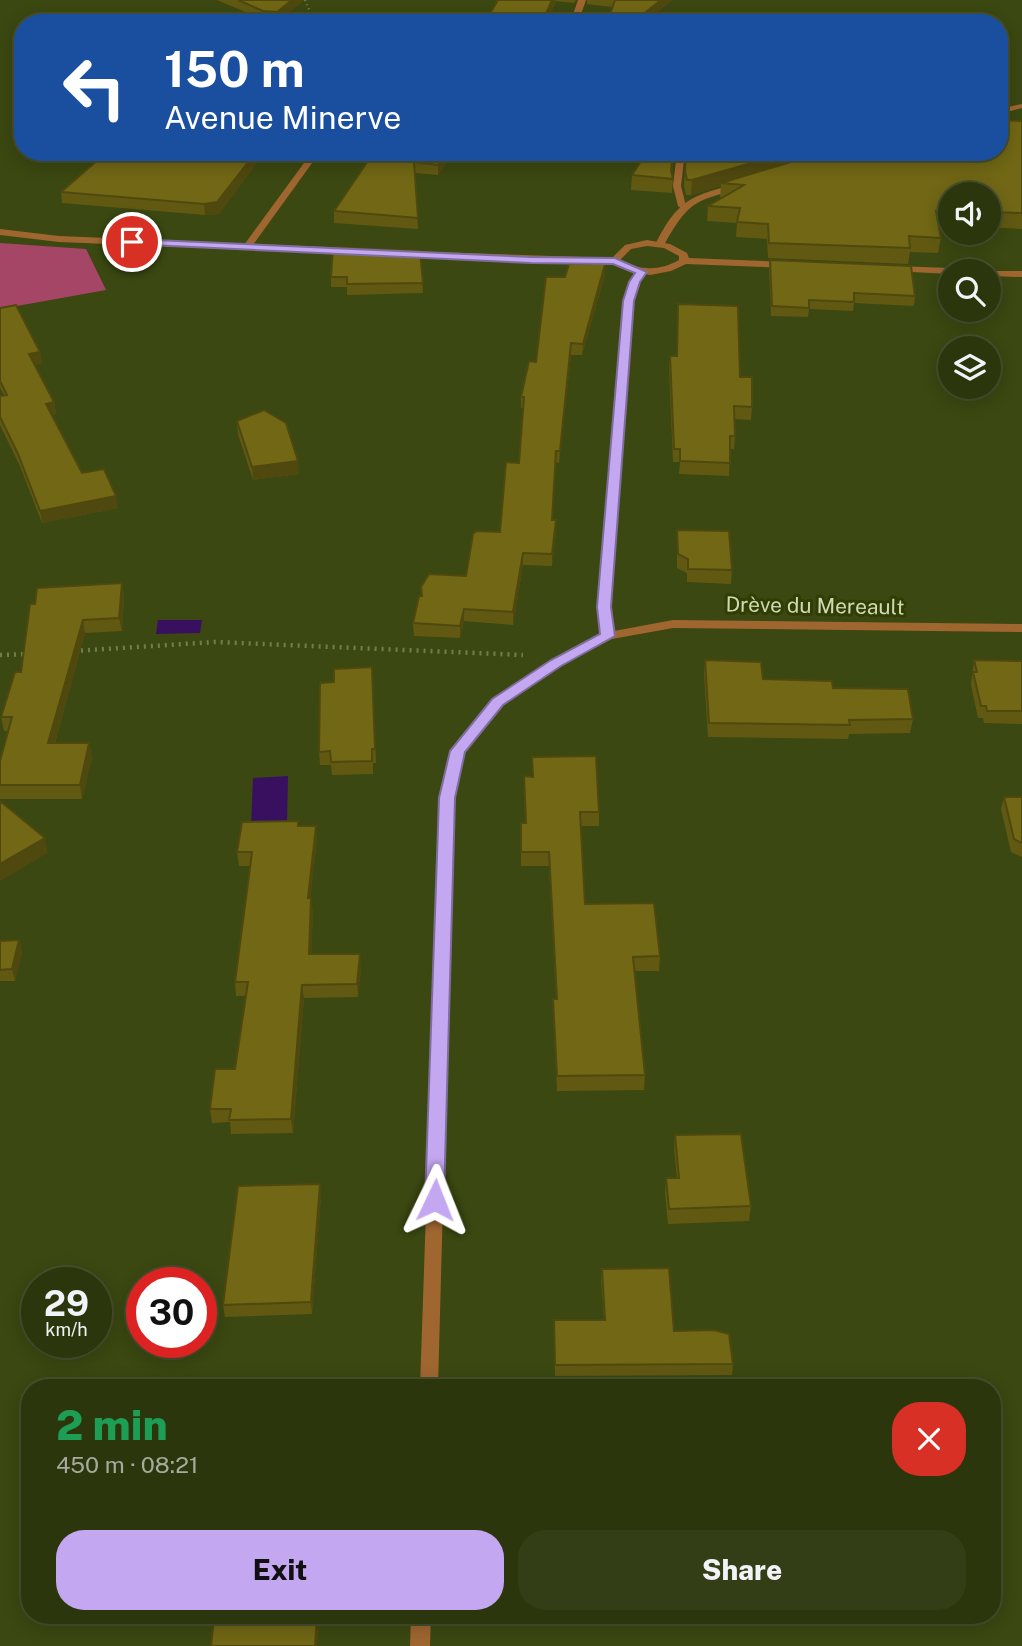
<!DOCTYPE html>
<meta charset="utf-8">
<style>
:root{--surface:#2c360d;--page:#343e16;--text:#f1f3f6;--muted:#a6ab9d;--line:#48502e;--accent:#c4a7f1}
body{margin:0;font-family:"Public Sans",sans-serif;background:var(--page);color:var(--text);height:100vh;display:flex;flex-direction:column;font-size:26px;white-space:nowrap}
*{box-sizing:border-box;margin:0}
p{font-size:23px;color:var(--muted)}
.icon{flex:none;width:38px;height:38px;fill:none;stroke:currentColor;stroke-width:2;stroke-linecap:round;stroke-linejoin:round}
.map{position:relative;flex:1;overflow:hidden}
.drawer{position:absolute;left:21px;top:1379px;width:980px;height:245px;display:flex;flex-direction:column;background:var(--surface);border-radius:28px;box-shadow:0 4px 18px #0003,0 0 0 2px var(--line)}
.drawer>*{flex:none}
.hud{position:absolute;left:14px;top:14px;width:994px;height:147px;border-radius:28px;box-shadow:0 4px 18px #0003,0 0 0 2px var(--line);background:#1a4fa0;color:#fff;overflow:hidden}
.controls{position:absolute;left:938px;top:182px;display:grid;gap:14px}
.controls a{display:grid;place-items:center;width:63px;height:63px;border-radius:50%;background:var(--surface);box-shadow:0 4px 18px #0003,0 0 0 2px var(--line);font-size:35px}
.speed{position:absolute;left:21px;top:1267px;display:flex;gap:14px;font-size:35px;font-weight:700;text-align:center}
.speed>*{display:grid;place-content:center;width:91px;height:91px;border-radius:50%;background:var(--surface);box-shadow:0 4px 18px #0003,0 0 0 2px var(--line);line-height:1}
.speed small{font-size:18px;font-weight:400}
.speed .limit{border:10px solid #d22;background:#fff;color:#111}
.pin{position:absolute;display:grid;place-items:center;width:60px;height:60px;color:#fff;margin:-30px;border:4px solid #fff;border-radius:50%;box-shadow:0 2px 7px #0007}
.me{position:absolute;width:77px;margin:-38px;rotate:2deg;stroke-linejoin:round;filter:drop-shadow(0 0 5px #0008)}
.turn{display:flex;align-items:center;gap:24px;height:147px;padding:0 35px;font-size:32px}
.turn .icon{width:91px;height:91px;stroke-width:2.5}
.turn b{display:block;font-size:49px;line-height:60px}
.round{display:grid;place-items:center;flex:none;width:74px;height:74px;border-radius:28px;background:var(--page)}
.overview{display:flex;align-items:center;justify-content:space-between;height:119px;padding:0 35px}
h1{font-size:42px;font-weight:800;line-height:52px;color:#1e9e55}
.button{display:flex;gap:14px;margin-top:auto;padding:14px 35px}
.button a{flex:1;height:80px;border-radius:28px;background:var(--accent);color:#111;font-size:28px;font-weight:800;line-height:80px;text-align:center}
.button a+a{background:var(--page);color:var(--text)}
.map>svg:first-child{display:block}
.green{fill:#a64666}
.water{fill:#391060}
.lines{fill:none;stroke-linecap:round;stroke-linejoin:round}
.path-far1{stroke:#727e4e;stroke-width:2.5;stroke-dasharray:1 3.5;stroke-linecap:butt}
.path{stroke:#727e4e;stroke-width:4.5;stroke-dasharray:2 5;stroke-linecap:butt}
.service{fill:#9f6630;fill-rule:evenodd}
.minor{fill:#9f6630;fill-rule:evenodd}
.tertiary{fill:#9f6630;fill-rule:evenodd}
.wall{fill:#615912}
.shaded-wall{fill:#4f480f}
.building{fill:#716715;stroke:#4f480f;stroke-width:2}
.route{fill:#c4a7f1;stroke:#7f6d9d;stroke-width:2}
.labels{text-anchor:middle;stroke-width:6;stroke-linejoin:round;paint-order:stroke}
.street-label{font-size:21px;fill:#cedab6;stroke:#313d03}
</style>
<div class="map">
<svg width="1022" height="1646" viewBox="0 0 1022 1646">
<rect width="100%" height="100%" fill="#3b4811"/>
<!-- green -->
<path class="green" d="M0,243l86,6 20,41 -106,19z"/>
<!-- water -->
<path class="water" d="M158,620h44l-2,13 -44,1z
M288,776l-1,48 -36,1 2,-47z"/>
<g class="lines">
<!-- path-far1 -->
<path class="path-far1" d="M305,0l10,23"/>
<!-- path -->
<path class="path" d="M74,651l141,-9 308,13
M0,655l27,-1"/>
<!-- service -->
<path class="service" d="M677,152h8l-4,34 5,20 -4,3 -4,-3 -5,-20z"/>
<!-- minor -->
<path class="minor" d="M578,0h8l-8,23h-8z
M1022,104v4l-23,6v-5z
M312,152h8l-70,97h-6v-4z
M739,183l4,3 -1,2c-49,14 -52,12 -78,57h-6l-2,-2c23,-45 36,-47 83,-60z
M642,269l5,3 -8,10 -5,19 -24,306 4,24 59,-11 349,4v8l-349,-4 -61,11 -52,27 -58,39 -38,47 -10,46 -16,590h-18l20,-590 10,-47 42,-52 60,-39 50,-26 -4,-27 26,-306c4,-13 6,-25 18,-32z
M411,1615h20l-1,31h-20z"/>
<!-- tertiary -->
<path class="tertiary" d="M0,229l59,7 292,12 5,3 -5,3 -292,-12 -59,-7z
M647,240l23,4 17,9 2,5 98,4 5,3 -5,3 -101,-4 -15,7 -21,4 -22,-4 -15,-7 -210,-7 -5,-3 5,-3 209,7 13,-13zM647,246l17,2 15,8v4c-19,11 -39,11 -59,0l11,-11z
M895,266l55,2 5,3h-5v3l-58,-3v-4z
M986,271h36v6l-33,-1v-5z"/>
</g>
<!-- wall -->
<path class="wall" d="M217,0h87l-27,22 -13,-2z
M498,0h78l-2,3 -18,-2 -10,22h-64l3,-1z
M587,0h85l-28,23h-37l5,-16 -25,-3z
M1022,121v108l-33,-2v-33h-39v32h-12l3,12 -3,15 -28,-1 -2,12 -140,-6 -1,-19 -31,-2 1,-14 -30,-2 1,-15 14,-8h-2l1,-12 -30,9h-5l-2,-9 2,-34h313z
M107,152h164l-7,8h-5l-40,54 -14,1 -143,-12 -1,-11z
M374,152h79l-15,23 -23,-2 3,56 -84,-6v-12z
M620,152h54l-2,22 1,5 -1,14 -41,-3 1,-15 13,-19z
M420,251l3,42 -76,2v-8h-16v-10z
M770,260l145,36 -1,10 -60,-3 -1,8 -44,-2 -1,8 -37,-1 -2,-46z
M605,264v11l-23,80h-11l-12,108 -3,-1 -4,58h4v12l-4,34 -29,-1 -10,60 -49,-4 -4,17 -46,-2 -1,-13 8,-27v-9l45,-11 34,-44 19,-69 5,-55h-3v-11l15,-35 29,-85z
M678,304l62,73 12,30 -1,13 -17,-1 1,17 -1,13h-4l-1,27 -50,-2 1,-12h-7l-4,-94 1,-12h7z
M0,308l40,44 2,11 -8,2 20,37 2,12 -4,1 30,58 36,35 -76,15 -22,-57 -20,-41v-29l4,-1 -4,-7z
M237,421l62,53 -46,6 -15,-46z
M677,530l55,40 -1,14 -44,-2v-9l-10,-5z
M122,583l2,13 -2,35 -37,2 -30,110h34l3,14 -10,42h-82v-38l8,-30h-4l-3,-14 20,-45 14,-68z
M705,660l58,19 70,9 80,31 -3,14 -61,1 -1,5 -140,-2 -4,-63z
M974,660l48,1v63l-38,-1 -1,-5h-5l-7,-33z
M372,667l4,96h-3v11l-41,1 -1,-10h-11l-1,-13 15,-70z
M524,776l75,36v14h-19l5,78 75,52 -1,15h-24l10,104 -1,15 -87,1 -4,-77v-15h3l-7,-133h-28v-43h4z
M1004,797h18v60l-11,-5 -10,-43z
M299,826l18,13 -7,59 3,13 -2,43 50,13 -3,30 -54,1 -11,135 -62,1 -1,-12 -18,1 -2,-14 25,-40 11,-73h-10l-1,-14 15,-116h-11l-2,-14z
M19,940l3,12 -7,29h-15v-40z
M675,1135l76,71 -2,15 -81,3 -3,-31 1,-15h11l-3,-29z
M321,1196l-9,118 -87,3 -2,-12z
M602,1269l72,62 59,33 -1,11 -177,1 -1,-56h50l-3,-39z"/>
<!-- shaded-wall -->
<path class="shaded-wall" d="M292,0h12l-27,22v-10z
M552,0h4l-10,23h-4z
M661,0h11l-28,23h-12z
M256,152h3v8l-40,54 -14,1 -1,-11z
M263,152h8l-7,8z
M446,152h7l-15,23v-10z
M789,152h49l-117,31v3l-30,9 1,-15z
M605,264v11l-23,80 1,-11z
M571,343v12l-12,108 1,-12z
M40,352l2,11 -11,2 -2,-11z
M54,402l2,12 -7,2 -3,-12z
M298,461l1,13 -46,6 -1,-13z
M116,496l2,12 -76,15 -2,-12z
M556,520v12l-4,34v-12z
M523,553v12l-10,60v-13z
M122,583l2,13 -2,35 -3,-13z
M464,609v12l-4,17v-12z
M83,620l2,13 -34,124 -3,-14z
M89,743l3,14 -10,42 -2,-14z
M316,826l1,13 -8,72 -1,-13z
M45,838l3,15 -48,28v-17z
M311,898l2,13 -2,56 -2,-13z
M19,940l3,12 -7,29 -3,-12z
M360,954l1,13 -3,30 -1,-13z
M302,985l2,13 -11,135 -2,-14z
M320,1184l1,12 -9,118 -1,-12z
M317,1616l2,13 -2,17h-2z"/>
<!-- building -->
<path class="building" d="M238,0h54l-15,12 -14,-1z
M498,0h54l-10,23h-60l2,-4 1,3z
M615,0h46l-29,23h-25z
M999,120l23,1v92l-33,-1v-18h-39v17h-14l5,27 -32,-2 1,12 -141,-5 -1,-19 -31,-2 3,-14 -32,-2 36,-21 -23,-2 103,-31h175z
M107,152h149l-39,50 -13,2 -143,-12z
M374,152h72l-8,13 -24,-3 4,56 -84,-7z
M647,152h26l-2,19 2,8 -41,-4z
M686,152h103l-97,28h-5l-2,-9z
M333,247l87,4 3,32 -76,1v-7h-16z
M770,260l141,6 4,30 -61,-3v9l-45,-2v8l-37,-2z
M569,264h36l-22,80 -12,-1 -11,108h-4l-4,69h4l-4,34 -29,-1 -10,59 -49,-3 -4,17 -47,-3 6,-27h3l-1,-9 8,-13 37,2 7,-42 3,-3 24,1 6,-70 13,1 5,-66h-3l8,-36 7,1 10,-85h19z
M678,304l60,2 2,71h12v30l-18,-1 1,30h-5v27l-50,-2v-12h-6l-4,-93h7z
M16,305l24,47 -11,2 25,48 -8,2 36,69 22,-4 12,27 -76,15 -22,-57 -18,-37v-21l7,-1 -7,-14v-73z
M264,410l22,13 12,38 -46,6 -15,-46z
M677,530l52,1 3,39 -44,-1v-10l-10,-5z
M122,583l-3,35 -36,2 -35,123h41l-9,42h-80v-24l12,-44h-11l14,-45h6l9,-68h5l2,-16z
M705,660l56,2 2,17 69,2 1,7 75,1 5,30 -64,1 1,5 -141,-2z
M974,660l48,1v50h-35l-1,-5h-5l-8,-34h4z
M372,667l3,82h-3v12l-41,1 -1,-11 -11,1 1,-69 14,-1v-13z
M596,756l3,56h-19l5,92 69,-1 6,53 -27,1 12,118 -88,1 -4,-77h4l-8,-147h-28v-29h5l-2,-47 9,1 -1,-20z
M1004,797h18v46l-8,-4z
M0,801l45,37 -45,26z
M298,821v5h18l-8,72h3l-2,56h51l-3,30 -55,1 -11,134 -62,1 2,-11h-21l5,-40h20l13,-87h-13l17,-130h-15l5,-30z
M19,940l-7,29 -12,1v-29z
M741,1134l10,72 -82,3 -3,-31h13l-4,-43z
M320,1184l-9,118 -88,3 15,-119z
M669,1268l5,63 40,-1 15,4 4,30 -178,1 -1,-45h51l-3,-51z
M317,1616l-2,30h-104l3,-27z"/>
<!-- route -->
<path class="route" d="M132,239l399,18 84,1 32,14 -7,10 -6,19 -23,306 4,29 -54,30 -58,39 -38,47 -10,46 -11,402 -3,6 -6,2 -7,-2 -3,-6 14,-402 11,-47 42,-52 59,-39 49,-26 -3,-27 26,-306 6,-19 6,-9 -22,-9 -82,-1 -403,-19v-4z"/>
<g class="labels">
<!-- street labels -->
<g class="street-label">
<text transform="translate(815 606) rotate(1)" y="7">Drève du Mereault</text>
</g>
</g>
</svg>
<div class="controls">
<a><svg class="icon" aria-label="sound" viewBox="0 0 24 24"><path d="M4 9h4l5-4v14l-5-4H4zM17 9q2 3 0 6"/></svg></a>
<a><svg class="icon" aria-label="search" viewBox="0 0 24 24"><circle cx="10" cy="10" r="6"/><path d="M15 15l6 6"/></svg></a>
<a><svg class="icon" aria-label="layers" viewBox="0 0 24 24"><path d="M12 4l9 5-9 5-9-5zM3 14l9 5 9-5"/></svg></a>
</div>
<div class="speed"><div>29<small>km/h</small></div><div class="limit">30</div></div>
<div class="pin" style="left:132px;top:242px;background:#d93025"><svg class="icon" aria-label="arrive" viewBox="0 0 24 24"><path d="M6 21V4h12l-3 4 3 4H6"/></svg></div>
<svg class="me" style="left:435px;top:1200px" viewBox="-20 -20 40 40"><path d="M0-17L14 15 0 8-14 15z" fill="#c4a7f1" stroke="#fff" stroke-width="4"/></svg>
<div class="hud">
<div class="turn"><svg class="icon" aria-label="left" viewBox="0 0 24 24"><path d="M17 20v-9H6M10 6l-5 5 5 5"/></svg><div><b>150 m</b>Avenue Minerve</div></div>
</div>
<section class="drawer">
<div class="overview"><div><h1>2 min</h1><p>450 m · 08:21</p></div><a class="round" style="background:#d93025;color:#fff"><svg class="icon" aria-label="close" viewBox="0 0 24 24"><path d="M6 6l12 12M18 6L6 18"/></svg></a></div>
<div class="button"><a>Exit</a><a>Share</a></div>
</section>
</div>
